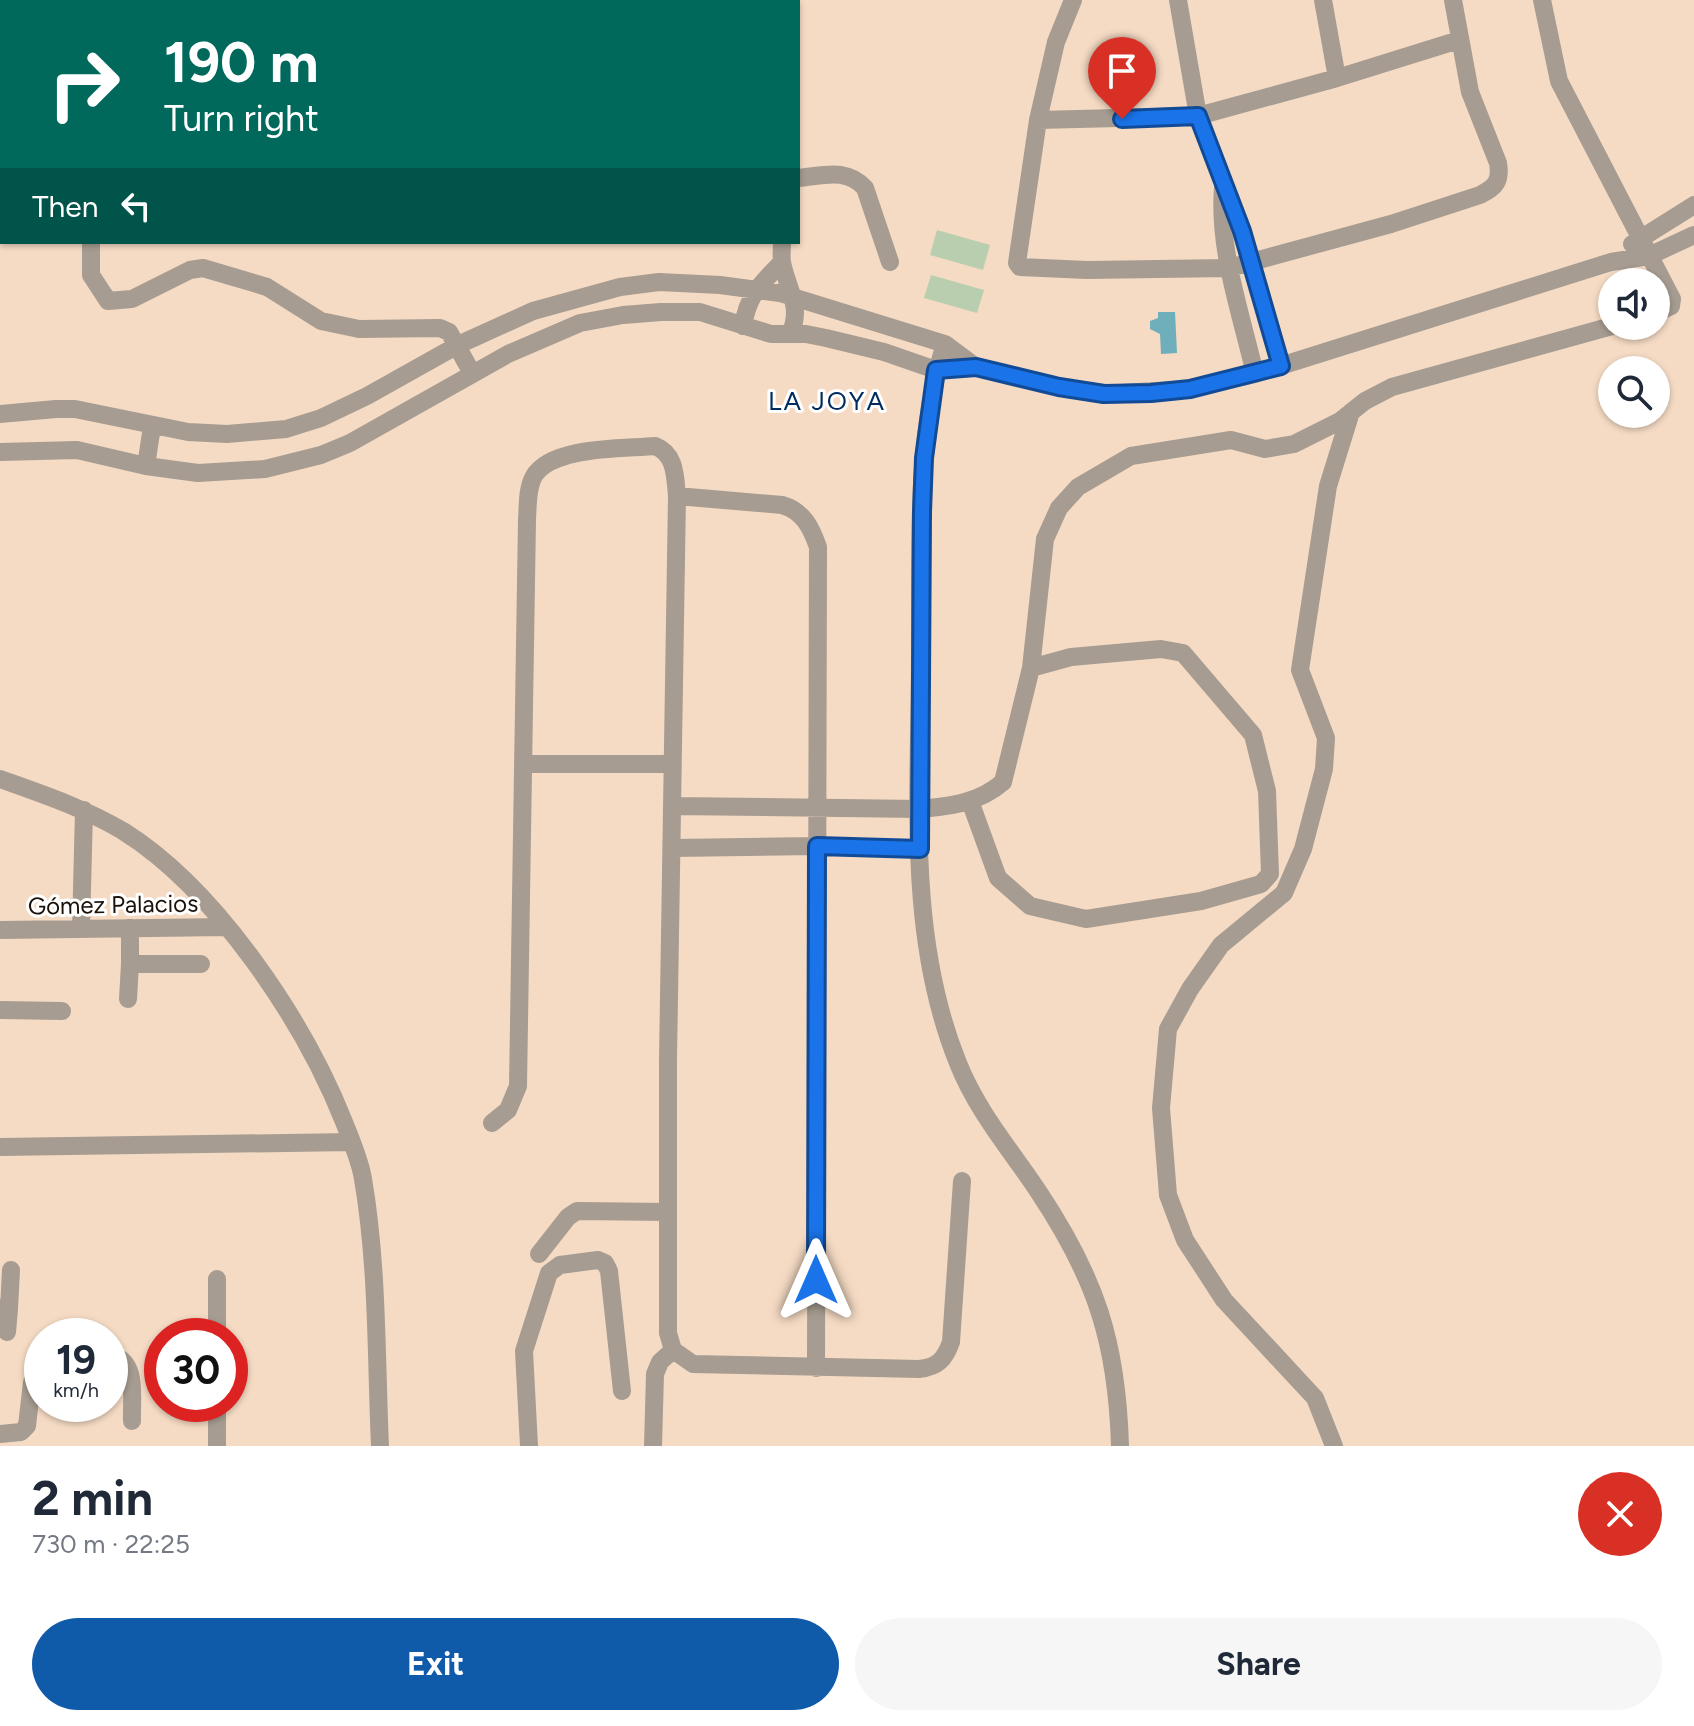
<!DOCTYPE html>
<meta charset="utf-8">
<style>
:root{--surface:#fff;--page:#f6f6f7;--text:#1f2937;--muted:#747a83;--accent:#0f5aa9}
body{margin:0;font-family:Figtree,sans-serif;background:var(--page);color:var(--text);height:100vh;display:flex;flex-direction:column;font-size:30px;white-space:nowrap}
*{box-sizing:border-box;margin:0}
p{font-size:26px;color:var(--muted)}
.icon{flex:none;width:44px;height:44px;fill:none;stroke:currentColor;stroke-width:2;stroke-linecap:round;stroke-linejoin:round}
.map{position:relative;height:1446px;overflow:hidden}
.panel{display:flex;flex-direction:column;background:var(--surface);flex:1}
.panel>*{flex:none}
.top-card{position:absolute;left:0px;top:0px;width:800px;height:244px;box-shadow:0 2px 6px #0004;background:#00695c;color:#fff;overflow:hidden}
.tools{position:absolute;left:1598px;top:268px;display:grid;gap:16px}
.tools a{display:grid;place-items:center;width:72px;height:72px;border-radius:50%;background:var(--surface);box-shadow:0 2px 6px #0004;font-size:40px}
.speed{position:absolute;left:24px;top:1318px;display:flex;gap:16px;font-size:40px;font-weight:700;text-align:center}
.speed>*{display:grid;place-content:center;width:104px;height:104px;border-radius:50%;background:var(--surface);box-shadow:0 2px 6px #0004;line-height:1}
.speed small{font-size:20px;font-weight:400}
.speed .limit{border:12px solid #d22;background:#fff;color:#111}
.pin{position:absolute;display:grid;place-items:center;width:68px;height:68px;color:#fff;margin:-82px -34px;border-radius:50% 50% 50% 0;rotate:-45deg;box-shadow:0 0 8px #0007}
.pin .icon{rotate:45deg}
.me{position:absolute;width:88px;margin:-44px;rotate:0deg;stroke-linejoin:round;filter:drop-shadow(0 0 6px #0008)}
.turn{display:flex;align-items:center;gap:28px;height:168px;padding:0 32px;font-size:36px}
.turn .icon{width:104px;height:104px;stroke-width:2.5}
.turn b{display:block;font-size:56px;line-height:68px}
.then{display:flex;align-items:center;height:76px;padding:0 32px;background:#0003;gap:16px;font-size:30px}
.round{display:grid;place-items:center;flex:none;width:84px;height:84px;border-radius:42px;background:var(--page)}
.overview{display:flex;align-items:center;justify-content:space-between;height:136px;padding:0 32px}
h1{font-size:48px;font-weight:700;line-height:60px}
.action{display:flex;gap:16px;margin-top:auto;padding:16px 32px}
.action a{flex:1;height:92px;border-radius:48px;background:var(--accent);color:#fff;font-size:32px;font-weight:700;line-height:92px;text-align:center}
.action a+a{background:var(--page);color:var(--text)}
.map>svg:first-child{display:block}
.green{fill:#b9ceaf}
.water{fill:#6faebb}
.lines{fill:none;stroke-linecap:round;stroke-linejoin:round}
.minor{stroke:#a69c91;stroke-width:18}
.route-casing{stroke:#114b97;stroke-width:20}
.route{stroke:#1a73e8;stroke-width:14}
.labels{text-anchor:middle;stroke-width:6;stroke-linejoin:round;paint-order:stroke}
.street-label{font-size:24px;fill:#1a1109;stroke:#fff}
.neighbourhood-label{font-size:26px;letter-spacing:2px;fill:#002b5d;stroke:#fff}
</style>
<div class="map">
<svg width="1694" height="1446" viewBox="0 0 1694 1446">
<rect width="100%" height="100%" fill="#f5dbc4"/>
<!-- green -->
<path class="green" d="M937,230l53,15 -7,25 -53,-15z
M931,275l53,15 -7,23 -53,-15z"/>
<!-- water -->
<path class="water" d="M1158,312h17l2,41 -16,1 -1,-20 -10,-5v-8l8,-3z"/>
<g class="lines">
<!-- minor -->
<path class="minor" d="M617,0v2
M1073,0l-17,42 -18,78 -21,143 3,4 67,3 142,-2 162,-44 89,-29c16,-8 21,-14 18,-32l-28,-71 -17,-92
M1178,0l20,116 44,115 39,135
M1323,0l14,78
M1542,0l17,81 113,218 -1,7 -15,7
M161,2l4,-2
M685,2l2,-2
M791,2v-2
M1038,120l160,-4 139,-38 122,-38
M798,178c25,-2 48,-11 67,10l25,74
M1223,187c-5,63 18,126 32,187
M91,242v33l17,26 24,-2 58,-29 13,-2 64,19 54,34 38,8 81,-1 9,4 23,41
M782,242c0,6 -1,14 0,20 5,27 21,45 8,72
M1632,244l62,-39
M743,326c5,-32 18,-42 39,-64
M945,344c-31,96 -24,212 -25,312 0,136 -14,279 38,407 19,48 52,86 80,128 58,87 79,151 82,255
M0,414l56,-5h19l113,23 39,2 59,-5 35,-11 46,-22 91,-51 75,-34 87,-24 39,-5 61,3 60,8 165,51 31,23
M0,452l77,-2 69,16 52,7 67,-4 56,-14 29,-12 158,-89 72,-31 43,-8 38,-3h39l71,22h35l20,4 58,14 52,18 40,-3 83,20 45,7 86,-5 65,-15 356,-112 38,-6 45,-21
M146,466l6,-40
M677,496l105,9c21,6 29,22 36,42l-2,821
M523,764h149
M0,779c42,15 84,29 123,52 93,58 181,190 221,291 7,18 16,38 19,57 15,88 13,179 17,267
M970,801l28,77 32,28 56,13 115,-18 60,-17 9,-10 -3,-83 -14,-56 -70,-82 -22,-4 -90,8 -40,11
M672,806l248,3c31,-3 59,-6 83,-27l28,-114 14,-129 14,-31 19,-21 53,-31 100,-16 34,9 29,-5 46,-23 25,-20 27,-14 220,-61
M672,848l145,-2 103,3
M130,928v36h71
M81,929l3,-119
M0,930l226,-3
M128,999l2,-35
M0,1010l62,1
M492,1123l16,-13 10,-24 9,-567c1,-14 0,-31 7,-43 18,-30 90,-27 121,-30 21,8 20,31 22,50l-9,564v273l5,17 20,14 226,5c19,-2 26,-10 32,-27l11,-161
M0,1147l352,-5
M539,1254l29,-37 9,-6 91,1
M217,1279v57
M0,1308l9,1 2,-39
M7,1332l2,-23
M110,1355c29,5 21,43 22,66
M217,1404v42
M0,1434l21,-2 6,-6 5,-44 10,-10
M529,1446l-5,-95 25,-78 11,-8 38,-5 7,3 4,8 13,120
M653,1446l2,-72 5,-12 13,-12
M1334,1446l-19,-48 -91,-98 -39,-60 -17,-45 -7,-87 7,-79 22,-40 31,-44 63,-52 19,-44 21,-80 2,-31 -26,-68 28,-184 23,-74"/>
</g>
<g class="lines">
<!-- route casing -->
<g class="route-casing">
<path id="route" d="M816,1280l1,-434 103,3 2,-337 2,-54 12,-88 40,-3 83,20 45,7 47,-1 39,-4 91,-23 -39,-135 -44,-115 -76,3"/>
</g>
<!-- route -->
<use href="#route" class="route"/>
</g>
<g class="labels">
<!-- street labels -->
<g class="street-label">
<text transform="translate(113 905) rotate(-1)" y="8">Gómez Palacios</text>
</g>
<!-- neighbourhood labels -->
<g class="neighbourhood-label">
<text x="827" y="410">LA JOYA</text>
</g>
</g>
</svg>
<div class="tools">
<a><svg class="icon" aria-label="sound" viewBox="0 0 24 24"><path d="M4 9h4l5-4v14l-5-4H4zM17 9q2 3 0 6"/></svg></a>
<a><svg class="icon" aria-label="search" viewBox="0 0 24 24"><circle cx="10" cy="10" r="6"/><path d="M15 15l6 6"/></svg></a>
</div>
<div class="speed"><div>19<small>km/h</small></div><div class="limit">30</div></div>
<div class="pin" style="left:1122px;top:119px;background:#d93025"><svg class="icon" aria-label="arrive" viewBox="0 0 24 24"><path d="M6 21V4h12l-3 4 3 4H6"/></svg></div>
<svg class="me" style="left:816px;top:1280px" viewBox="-20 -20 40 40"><path d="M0-17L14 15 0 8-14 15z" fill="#1a73e8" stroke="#fff" stroke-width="4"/></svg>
<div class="top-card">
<div class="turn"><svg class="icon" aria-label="right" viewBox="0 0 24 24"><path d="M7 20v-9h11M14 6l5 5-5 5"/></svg><div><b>190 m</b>Turn right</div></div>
<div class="then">Then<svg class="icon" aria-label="left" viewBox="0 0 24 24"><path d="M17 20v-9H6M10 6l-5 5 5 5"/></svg></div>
</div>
</div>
<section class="panel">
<div class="overview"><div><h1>2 min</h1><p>730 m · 22:25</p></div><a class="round" style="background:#d93025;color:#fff"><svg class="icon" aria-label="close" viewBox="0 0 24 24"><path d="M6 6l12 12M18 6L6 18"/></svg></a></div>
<div class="action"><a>Exit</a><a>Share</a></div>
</section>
